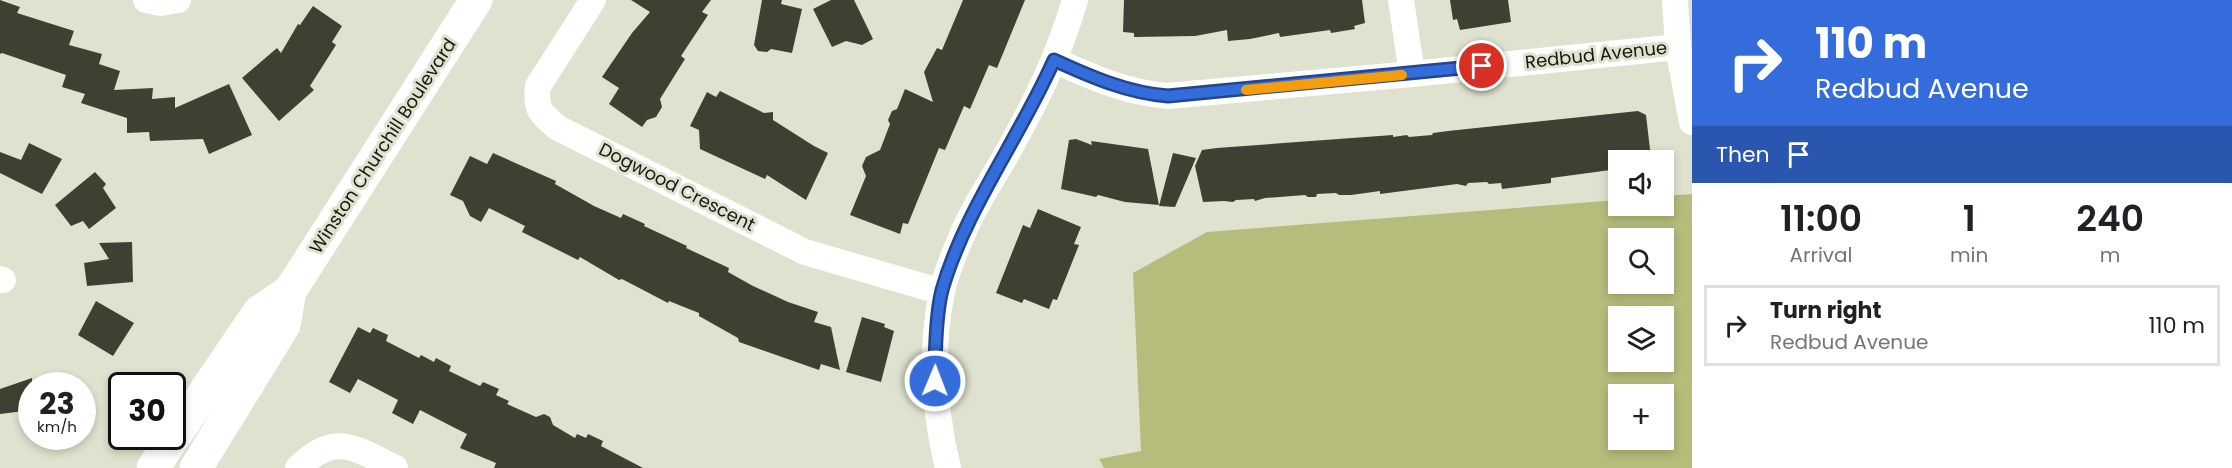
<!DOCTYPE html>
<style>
:root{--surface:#fff;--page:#f6f6f6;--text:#202124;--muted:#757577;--line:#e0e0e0}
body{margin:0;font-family:Poppins,sans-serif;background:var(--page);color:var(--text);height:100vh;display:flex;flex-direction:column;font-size:22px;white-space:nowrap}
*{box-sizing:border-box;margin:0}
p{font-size:20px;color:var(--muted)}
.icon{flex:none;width:33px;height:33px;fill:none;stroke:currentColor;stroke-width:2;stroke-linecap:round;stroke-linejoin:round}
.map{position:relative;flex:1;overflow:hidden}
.panel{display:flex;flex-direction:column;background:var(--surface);width:540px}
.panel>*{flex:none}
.guide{background:#356cdb;color:#fff;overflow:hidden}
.tools{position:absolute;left:1608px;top:150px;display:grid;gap:12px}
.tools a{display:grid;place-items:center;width:66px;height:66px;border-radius:0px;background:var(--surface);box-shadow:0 3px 9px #0003;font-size:30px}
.speed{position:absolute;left:18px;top:372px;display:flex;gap:12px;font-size:30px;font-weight:700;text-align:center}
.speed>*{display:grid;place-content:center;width:78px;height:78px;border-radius:50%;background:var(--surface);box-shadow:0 3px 9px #0003;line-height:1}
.speed small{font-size:15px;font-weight:400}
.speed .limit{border:3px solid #111;border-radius:9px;background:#fff;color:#111}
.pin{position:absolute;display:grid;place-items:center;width:51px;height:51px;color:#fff;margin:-26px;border:3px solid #fff;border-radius:50%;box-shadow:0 2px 6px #0007}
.me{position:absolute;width:66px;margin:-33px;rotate:1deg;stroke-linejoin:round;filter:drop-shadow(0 0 4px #0008)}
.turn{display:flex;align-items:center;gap:21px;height:126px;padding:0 24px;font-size:27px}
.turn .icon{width:78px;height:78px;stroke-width:2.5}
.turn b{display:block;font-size:42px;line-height:51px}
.then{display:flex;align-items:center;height:57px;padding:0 24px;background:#0003;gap:12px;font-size:22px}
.eta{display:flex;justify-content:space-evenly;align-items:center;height:102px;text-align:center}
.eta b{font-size:36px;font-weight:600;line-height:42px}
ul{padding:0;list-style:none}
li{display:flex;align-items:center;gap:18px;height:81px;margin:0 12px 9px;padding:0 12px;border:3px solid var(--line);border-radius:0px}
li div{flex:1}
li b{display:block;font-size:22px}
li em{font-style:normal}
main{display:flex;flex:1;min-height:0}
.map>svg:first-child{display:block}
.green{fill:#b6bc7b;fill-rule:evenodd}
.building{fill:#3f4031}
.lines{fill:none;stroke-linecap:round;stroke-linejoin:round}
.minor{stroke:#fff;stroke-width:26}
.secondary{stroke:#fff;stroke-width:33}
.route-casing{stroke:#22468e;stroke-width:15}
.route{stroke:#356cdb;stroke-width:10}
.slow{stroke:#f59e0b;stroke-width:10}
.labels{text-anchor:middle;stroke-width:6;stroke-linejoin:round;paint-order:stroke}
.street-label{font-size:18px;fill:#181912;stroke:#dfe2cf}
</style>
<main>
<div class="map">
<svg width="1692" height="468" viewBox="0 0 1692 468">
<rect width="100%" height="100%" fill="#dfe2cf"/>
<!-- green -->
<path class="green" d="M1692,194v274h-588l-5,-9 42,-8 -8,-178 74,-41 411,-32v6h46v-10zM1664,238v46h-46v-46zM1664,316v46h-46v-46zM1664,394v46h-46v-46z"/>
<!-- building -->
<path class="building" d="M0,0l20,7 -3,6 57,18 -5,14 33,9 -3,10 21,7 -6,19 39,-2 -1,11 23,-2v11l54,-24 23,51 -43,19 -6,-15 -53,2 -1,-9 -22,1v-15l-46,-15 4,-9 -23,-7 4,-12 -64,-22 -2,1z
M631,0h80l-9,12 6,3 -27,41 4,3 -25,40 2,8 -6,10 -9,3 -5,7 -33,-23 10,-16 -17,-11 30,-44 18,-21z
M762,0h20l-1,4 21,5 -10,44 -21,-4 -4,3 -9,-1 -4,-6z
M831,0h23l19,39 -11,6 -16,-4 -14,6 -19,-38z
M963,0h62l-28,68 -8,-3 -19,44 -6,-3 -19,44 -6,-2 -31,76 -5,-1 -3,11 -50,-19 16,-39 -4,-10 4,-9 14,-7 10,-26 -2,-4 4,-9 5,-2 8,-20 28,13 -9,-30 13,-24 5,2z
M1124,0h238l3,23 -11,3 1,3 -24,4 -1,-3 -50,7 -1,-4 -29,6 -22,2 -1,-11 -32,6 -61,1v-4l-11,-1z
M1450,0h58l3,22 -51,8 -3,-11 -4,1z
M313,6l29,20 -10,16 4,3 -26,41 4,4 -35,31 -37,-43 35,-30 4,5 17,-29 2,1z
M720,91l44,22 9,-1v8l41,26 14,7 -22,47 -39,-25 -2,4 -65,-30 -1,-19 -9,-4 17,-34 9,5z
M1638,111l8,4 5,43 -5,1 1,1h-29v9l-67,9v5l-49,6 -1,-6 -12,1 -2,-2 -19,1 -2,3 -9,-2 -77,10v-3l-29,4h-12l-3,-2 -19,1 -1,3h-8l-3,-2 -40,3 -10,3 -1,-2 -18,1 -3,2 -9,-1 -21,1 -8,-36 7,-16 15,-2 176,-13v2l14,-2 2,2 23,-2 1,-2 15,-2z
M1076,139l16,6 -1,-4 57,8 11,56 -34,-3 -27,-7 -2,2 -35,-8 8,-49z
M29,143l33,16 -20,35 -42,-21v-21l21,8z
M493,153l63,28 -1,3 39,22 27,12 2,-4 22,10 -1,2 43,20 -1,2 43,20 -1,4 25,14 35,16 30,10 -4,10 17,5 9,43 -19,-6 -2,6 -80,-28 -1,-4 -39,-22v-3l-30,-12 -1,2 -46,-24 -3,1 -39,-23 -2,3 -56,-28 3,-6 -36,-18 -8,14 -11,-6 -7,-15 -13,-6 20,-39 17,8z
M1173,153l23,5 -21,49 -16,-1z
M95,172l11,12 -3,4 13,20 -27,21 -6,-8 -12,5 -16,-21z
M1038,209l43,18 -7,17 5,1 -22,55 -4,-1 -4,10 -25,-10 -2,4 -26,-10 27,-68 7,3z
M132,242l1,40 -46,4 -3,-23 25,-4 -10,-16z
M96,301l38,22 -21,33 -35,-21z
M862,317l23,7 -1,3 10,4 -13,51 -35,-10z
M358,327l12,6 3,-5 15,7 -2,6 33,17 2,-3 13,7 2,-4 15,8 -2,5 31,15 3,-4 16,7 -3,6 13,6 -2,3 29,13 8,-3 6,3 3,8 22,13 2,-4 9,4 2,-4 15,7 -2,5 42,22h-149l2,-5 -36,-15 7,-14 -16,-8 -31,-16 -7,14 -21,-11 6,-13 -40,-21 -8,14 -21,-11z
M32,378v32l-32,4v-25z"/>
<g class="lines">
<!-- minor -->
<path class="minor" d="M146,0l15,3 17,-3
M593,0l-55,86c-3,23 2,27 20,42l247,124 137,40
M1401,0l11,74
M1675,0l3,47 14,75
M1054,60c37,17 74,33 114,36l244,-22 266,-27
M0,279l3,1
M298,468c37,-37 57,-20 97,0
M948,468c-14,-57 -18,-118 -6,-176 4,-19 13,-41 21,-59 11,-27 28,-51 42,-76 28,-50 54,-101 70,-157"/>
<!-- secondary -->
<path class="secondary" d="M153,468l106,-156 31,-21
M196,468l88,-143 6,-34 186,-291"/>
</g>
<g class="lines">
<!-- route casing -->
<g class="route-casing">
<path id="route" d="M935,381c0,-25 1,-67 7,-91 23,-80 78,-153 112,-230 37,17 74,33 114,36l314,-30"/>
</g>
<!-- route -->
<use href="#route" class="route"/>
<!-- slow -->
<path class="slow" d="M1246,90l156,-15"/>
</g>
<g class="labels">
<!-- street labels -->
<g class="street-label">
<text transform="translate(1596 55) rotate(-6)" y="6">Redbud Avenue</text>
<text transform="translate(383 146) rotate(-57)" y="6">Winston Churchill Boulevard</text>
<text transform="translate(677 187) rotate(27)" y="6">Dogwood Crescent</text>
</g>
</g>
</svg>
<div class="tools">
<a><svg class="icon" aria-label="sound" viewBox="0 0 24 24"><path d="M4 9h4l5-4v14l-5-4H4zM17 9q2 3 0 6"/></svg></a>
<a><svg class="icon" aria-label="search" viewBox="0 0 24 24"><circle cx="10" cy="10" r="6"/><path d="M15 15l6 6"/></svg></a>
<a><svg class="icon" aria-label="layers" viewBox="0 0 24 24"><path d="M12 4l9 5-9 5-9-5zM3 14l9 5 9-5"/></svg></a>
<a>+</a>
</div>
<div class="speed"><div>23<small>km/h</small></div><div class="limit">30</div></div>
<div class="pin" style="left:1482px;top:66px;background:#d93025"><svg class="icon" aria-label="arrive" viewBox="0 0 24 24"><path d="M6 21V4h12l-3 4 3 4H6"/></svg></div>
<svg class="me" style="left:935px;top:381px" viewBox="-20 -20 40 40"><circle r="17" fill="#356cdb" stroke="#fff" stroke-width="3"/><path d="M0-11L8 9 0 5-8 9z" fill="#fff"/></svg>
</div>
<section class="panel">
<div class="guide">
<div class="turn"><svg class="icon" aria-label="right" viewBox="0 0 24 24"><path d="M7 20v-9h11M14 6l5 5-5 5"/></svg><div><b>110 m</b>Redbud Avenue</div></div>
<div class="then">Then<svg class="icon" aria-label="arrive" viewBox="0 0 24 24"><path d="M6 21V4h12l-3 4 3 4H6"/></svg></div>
</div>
<div class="eta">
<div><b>11:00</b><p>Arrival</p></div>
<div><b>1</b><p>min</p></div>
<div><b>240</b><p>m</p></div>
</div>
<ul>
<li><svg class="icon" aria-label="right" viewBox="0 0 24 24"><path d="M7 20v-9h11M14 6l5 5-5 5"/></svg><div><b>Turn right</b><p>Redbud Avenue</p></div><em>110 m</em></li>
</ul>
</section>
</main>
